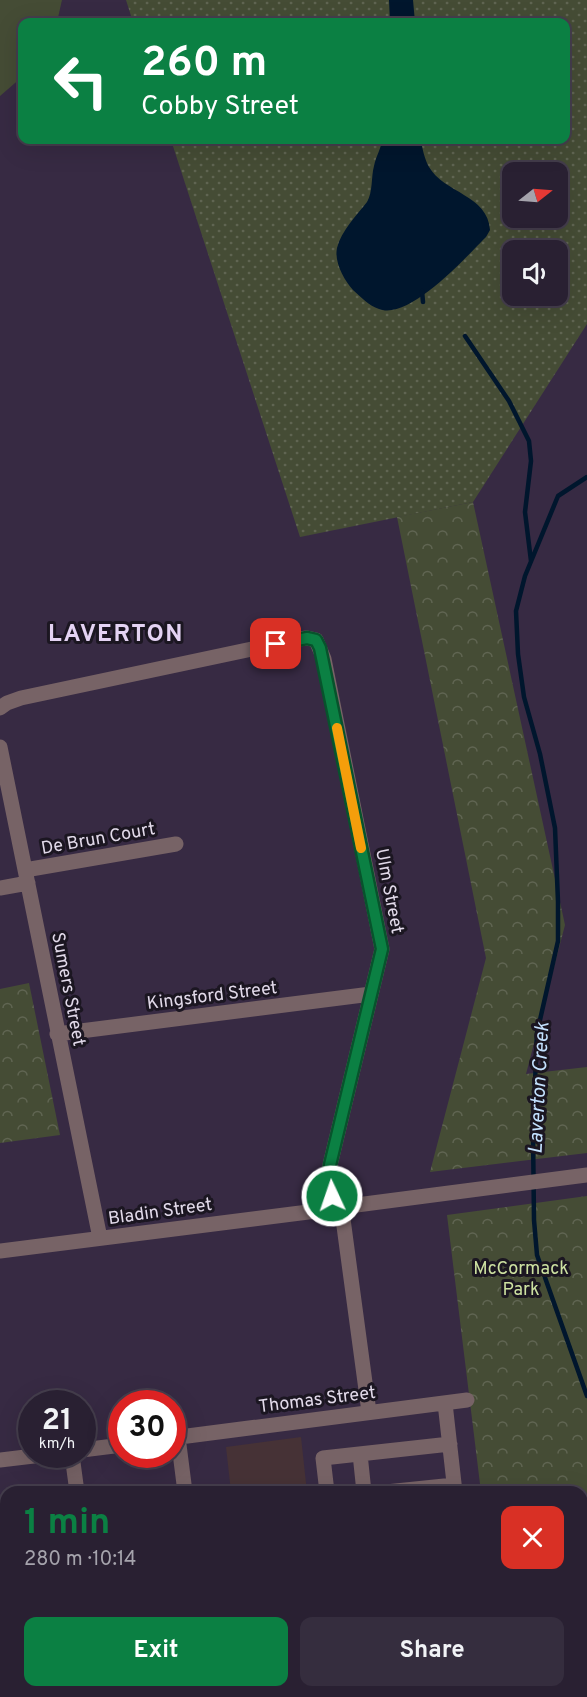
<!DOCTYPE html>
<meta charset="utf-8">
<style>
:root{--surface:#292032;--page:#352d3e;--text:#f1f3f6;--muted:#a5a3ac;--line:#453e4d;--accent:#0b8043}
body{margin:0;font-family:Overpass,sans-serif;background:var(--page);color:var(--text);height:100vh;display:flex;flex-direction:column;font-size:22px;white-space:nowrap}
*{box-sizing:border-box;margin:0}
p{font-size:20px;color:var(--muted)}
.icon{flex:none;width:33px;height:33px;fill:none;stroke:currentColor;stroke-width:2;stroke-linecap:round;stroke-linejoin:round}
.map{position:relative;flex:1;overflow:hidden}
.drawer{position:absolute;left:0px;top:1486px;width:588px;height:212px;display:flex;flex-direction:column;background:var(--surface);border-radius:18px 18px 0 0;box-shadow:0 6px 24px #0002,0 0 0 2px var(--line)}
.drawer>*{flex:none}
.top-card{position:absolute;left:18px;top:18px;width:552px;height:126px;border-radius:12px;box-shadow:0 6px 24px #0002,0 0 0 2px var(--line);background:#0b8043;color:#fff;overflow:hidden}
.needle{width:39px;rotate:73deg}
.tools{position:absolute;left:502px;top:162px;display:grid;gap:12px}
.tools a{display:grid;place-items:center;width:66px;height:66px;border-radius:12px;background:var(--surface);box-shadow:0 6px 24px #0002,0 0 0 2px var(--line);font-size:30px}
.speed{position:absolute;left:18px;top:1390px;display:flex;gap:12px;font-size:30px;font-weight:700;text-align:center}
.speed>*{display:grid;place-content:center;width:78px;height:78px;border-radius:50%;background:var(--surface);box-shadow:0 6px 24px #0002,0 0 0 2px var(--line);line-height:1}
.speed small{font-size:15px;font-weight:400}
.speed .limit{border:9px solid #d22;background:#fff;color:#111}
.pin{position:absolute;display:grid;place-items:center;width:51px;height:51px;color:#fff;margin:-26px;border-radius:12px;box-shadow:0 3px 9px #0006}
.me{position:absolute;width:66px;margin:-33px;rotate:357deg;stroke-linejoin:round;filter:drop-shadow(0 0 4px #0008)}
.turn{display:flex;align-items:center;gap:21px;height:126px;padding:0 24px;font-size:27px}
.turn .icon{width:78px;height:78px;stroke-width:2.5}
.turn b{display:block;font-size:42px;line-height:51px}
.round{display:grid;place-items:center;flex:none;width:63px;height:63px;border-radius:12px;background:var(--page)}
.summary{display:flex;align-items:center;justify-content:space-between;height:102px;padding:0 24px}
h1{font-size:36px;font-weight:700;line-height:45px;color:var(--accent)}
.primary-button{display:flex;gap:12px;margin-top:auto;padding:12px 24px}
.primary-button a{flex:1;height:69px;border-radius:12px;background:var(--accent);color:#fff;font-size:24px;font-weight:700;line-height:69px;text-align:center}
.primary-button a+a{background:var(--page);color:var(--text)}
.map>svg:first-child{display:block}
.commercial{fill:#463236}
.grass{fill:url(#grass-dots);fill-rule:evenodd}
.park{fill:url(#park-crowns)}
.garden{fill:#454c35}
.water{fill:#00162d}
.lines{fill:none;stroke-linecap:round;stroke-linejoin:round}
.stream{stroke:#00162d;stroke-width:4.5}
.minor{stroke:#776366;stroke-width:15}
.route-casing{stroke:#07532c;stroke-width:15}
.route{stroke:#0b8043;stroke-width:10}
.slow{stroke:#f59e0b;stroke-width:10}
.labels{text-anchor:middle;stroke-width:6;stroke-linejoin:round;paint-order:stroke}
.street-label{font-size:18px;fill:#e2daea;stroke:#1b1621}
.park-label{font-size:18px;fill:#cde1a1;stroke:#1b1621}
.water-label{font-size:20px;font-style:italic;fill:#c3e1fe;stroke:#1b1621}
.district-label{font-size:24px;font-weight:bold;letter-spacing:1.5px;fill:#e4d3f3;stroke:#1b1621}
</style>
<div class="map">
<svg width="587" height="1697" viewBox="0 0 587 1697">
<defs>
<pattern id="grass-dots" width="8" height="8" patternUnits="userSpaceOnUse" patternTransform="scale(1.5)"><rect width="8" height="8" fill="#454c35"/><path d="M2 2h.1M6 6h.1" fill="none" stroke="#606552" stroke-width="1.8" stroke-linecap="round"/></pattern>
<pattern id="park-crowns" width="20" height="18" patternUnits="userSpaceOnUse" patternTransform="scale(1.5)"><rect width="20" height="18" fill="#454c35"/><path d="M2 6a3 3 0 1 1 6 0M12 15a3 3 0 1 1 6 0" fill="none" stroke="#606552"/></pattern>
</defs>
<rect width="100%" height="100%" fill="#372a43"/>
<!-- commercial -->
<path class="commercial" d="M301,1437l6,55h-76l-5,-45z"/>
<!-- grass -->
<path class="grass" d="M126,0h461v324l-114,178 -173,35 -129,-397h395v-118h-433zM513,172h45v46h-45zM513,250h45v46h-45z"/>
<!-- park -->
<path class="park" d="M473,502l92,423 -39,149 61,-7v86l-157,19 56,-214 -89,-441z
M29,983l31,152 -60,8v-154z
M587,1196v501h-84v-5h79v-200h-101l-34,-277z"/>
<!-- garden -->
<path class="garden" d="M0,0h62l-5,22h-35v55l-22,19z"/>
<!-- water -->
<path class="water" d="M389,0h24l2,22h-25z
M382,140h39c1,8 4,20 8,27 15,26 59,28 61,63l-4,7c-20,20 -77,84 -107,72 -10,-3 -18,-12 -26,-19 -9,-10 -19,-28 -16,-42 4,-17 20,-33 30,-46 6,-10 4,-25 7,-36 2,-10 7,-17 8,-26z"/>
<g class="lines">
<!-- stream -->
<path class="stream" d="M422,291l1,11
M465,336l44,65 20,40 2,20 -6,51 6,49
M587,477l-29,19 -33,80 -9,35 2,43 6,43 16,57 15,74 3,74v39l-21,92 -4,100 1,87 3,35 50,141"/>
<!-- minor -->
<path class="minor" d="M316,640l8,19 58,290 -52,216 -2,21 4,10
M0,708l7,-5 14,-5 278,-59 8,-1 9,2
M0,747l100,491
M25,870l151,-26
M0,888l28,-5
M57,1034l314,-40
M349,1206l238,-31
M343,1219l26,193
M0,1251l324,-41
M445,1403l10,89
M178,1437l7,55
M172,1438l295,-38
M82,1450l40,-5
M360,1454l4,38
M72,1455l5,37
M0,1460l42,-5
M327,1492l-4,-34 127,-14
M386,1492l68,-7
M185,1692l4,5"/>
</g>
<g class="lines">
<!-- route casing -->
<g class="route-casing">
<path id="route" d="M276,644l31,-6 9,2 4,8 62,301 -52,216 -2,21 4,10"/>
</g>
<!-- route -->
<use href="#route" class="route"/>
<!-- slow -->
<path class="slow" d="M337,728l24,120"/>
</g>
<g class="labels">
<!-- street labels -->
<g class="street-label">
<text transform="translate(98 838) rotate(-10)" y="6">De Brun Court</text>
<text transform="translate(390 891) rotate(79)" y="6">Ulm Street</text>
<text transform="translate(69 989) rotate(79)" y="6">Sumers Street</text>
<text transform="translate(212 995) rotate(-7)" y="6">Kingsford Street</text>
<text transform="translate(160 1211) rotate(-8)" y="6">Bladin Street</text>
<text transform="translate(317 1399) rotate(-7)" y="6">Thomas Street</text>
</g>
<!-- park labels -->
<g class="park-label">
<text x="521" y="1274">McCormack<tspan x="521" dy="21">Park</tspan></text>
</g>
<!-- water labels -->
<g class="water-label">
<text transform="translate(538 1088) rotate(-87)" y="7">Laverton Creek</text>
</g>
<!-- district labels -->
<g class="district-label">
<text x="116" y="641">LAVERTON</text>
</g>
</g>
</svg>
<div class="tools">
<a><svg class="needle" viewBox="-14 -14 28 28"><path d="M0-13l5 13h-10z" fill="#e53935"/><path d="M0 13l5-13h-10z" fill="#a5a3ac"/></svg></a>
<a><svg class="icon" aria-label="sound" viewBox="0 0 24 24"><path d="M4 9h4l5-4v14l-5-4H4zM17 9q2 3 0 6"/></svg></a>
</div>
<div class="speed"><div>21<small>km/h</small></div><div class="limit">30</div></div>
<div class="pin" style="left:276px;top:644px;background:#d93025"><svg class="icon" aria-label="arrive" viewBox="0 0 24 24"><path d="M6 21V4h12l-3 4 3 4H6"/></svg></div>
<svg class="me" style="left:332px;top:1196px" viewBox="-20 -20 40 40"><circle r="17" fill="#0b8043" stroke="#fff" stroke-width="3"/><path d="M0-11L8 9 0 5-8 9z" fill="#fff"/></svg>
<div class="top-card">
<div class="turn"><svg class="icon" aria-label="left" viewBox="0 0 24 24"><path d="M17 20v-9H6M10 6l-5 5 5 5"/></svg><div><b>260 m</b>Cobby Street</div></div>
</div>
<section class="drawer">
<div class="summary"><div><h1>1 min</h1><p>280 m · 10:14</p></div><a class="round" style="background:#d93025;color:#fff"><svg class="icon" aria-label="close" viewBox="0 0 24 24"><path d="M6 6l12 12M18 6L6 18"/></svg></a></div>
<div class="primary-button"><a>Exit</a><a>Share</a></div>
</section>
</div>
